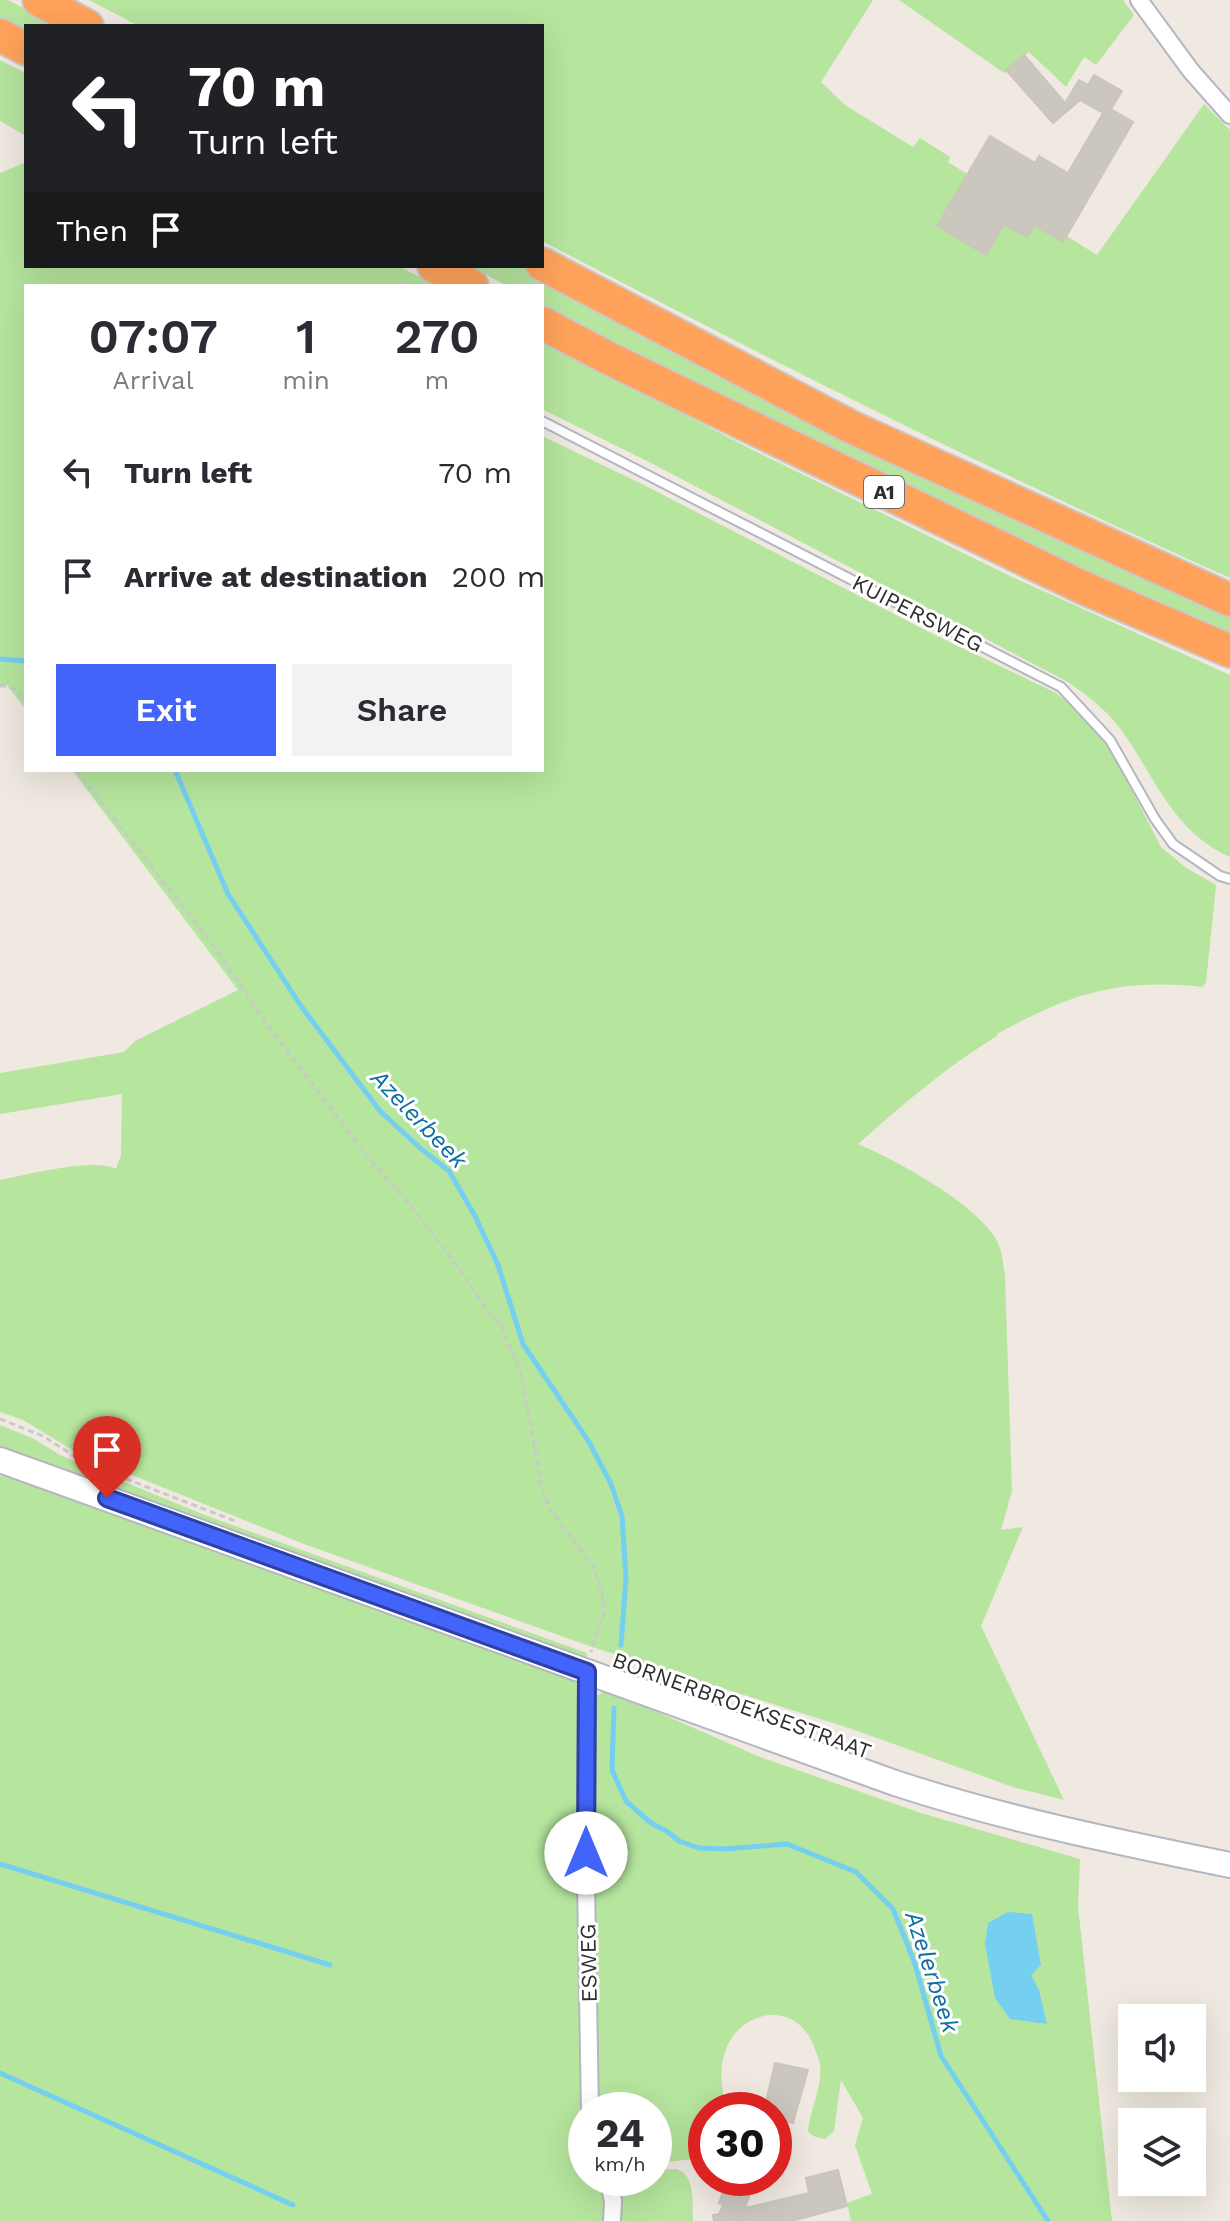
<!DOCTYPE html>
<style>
:root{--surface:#fff;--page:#f2f2f3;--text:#2b2b33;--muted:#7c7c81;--accent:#4264fb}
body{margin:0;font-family:"Work Sans",sans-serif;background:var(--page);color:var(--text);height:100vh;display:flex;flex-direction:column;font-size:30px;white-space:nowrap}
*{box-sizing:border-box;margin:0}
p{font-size:26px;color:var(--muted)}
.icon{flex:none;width:44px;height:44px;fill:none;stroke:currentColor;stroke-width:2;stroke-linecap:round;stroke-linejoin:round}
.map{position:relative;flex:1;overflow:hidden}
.details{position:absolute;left:24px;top:284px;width:520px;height:488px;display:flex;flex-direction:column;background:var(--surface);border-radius:0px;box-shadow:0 8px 32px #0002}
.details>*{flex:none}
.hud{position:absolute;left:24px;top:24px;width:520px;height:244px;border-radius:0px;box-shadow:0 8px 32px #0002;background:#202124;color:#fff;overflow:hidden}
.tools{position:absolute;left:1118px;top:2004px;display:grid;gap:16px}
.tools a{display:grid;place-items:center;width:88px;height:88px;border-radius:0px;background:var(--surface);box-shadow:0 8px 32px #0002;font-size:40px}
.speed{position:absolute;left:568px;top:2092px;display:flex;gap:16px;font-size:40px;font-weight:700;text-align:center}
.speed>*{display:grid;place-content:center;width:104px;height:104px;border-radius:50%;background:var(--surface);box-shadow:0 8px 32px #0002;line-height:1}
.speed small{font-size:20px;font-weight:400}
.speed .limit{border:12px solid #d22;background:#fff;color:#111}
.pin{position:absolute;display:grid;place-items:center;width:68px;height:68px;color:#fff;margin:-82px -34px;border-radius:50% 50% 50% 0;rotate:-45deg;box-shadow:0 0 8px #0007}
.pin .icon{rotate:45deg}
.me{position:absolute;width:88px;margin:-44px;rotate:0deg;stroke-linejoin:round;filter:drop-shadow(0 0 6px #0008)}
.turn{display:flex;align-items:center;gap:28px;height:168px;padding:0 32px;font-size:36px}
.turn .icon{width:104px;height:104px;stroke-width:2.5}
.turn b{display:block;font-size:56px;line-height:68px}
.then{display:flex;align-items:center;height:76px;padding:0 32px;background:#0003;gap:16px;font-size:30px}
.eta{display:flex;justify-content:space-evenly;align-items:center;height:136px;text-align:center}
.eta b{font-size:48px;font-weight:600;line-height:56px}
.button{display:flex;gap:16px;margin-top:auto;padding:16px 32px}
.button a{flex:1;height:92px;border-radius:0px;background:var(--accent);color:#fff;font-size:32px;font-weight:600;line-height:92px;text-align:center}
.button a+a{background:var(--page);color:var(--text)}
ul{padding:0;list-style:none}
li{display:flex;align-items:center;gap:24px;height:104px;padding:0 32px}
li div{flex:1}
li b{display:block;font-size:30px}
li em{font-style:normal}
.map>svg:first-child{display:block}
.green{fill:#b6e59e}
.water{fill:#75cff0}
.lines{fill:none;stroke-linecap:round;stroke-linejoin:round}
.stream{stroke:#75cff0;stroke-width:5}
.building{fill:#cbc7bf;stroke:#cbc5ba;stroke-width:2}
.service-casing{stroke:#b4b7c1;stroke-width:12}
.minor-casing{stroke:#b4b7c1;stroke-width:20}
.secondary-casing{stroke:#b4b7c1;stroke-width:28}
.motorway-casing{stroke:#c9c9c9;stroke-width:36}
.path{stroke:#c9c9c9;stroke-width:3;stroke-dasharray:6 4;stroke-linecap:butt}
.service{stroke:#fff;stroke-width:8}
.minor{stroke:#fff;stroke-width:16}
.secondary{stroke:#fff;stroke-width:24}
.motorway{stroke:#ffa35c;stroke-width:32}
.route-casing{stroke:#2b41a3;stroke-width:20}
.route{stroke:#4264fb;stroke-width:14}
.labels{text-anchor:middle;stroke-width:6;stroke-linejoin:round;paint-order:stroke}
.shield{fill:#fff;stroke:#6d6d6d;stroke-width:2}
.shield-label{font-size:20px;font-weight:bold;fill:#2e2e2e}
.street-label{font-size:22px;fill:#2e2e2e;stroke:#fff}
.water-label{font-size:24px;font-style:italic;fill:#0d6fa3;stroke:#fff}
</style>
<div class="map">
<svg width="1230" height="2221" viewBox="0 0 1230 2221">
<rect width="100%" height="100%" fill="#efe9e1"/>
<!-- green -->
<path class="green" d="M0,0h8l50,26h-32v6l-26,-14z
M89,0h784l-52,82 24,23 68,42 7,-9 30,19 -2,5 149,93 107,-151 26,26v448c-233,-104 -462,-219 -688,-337v-215h-403z
M899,0h224l11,15 -38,50 -12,-8 -18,30 -37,-35 -25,21z
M0,60l26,13v63l-26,-15z
M26,162v104h372l39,20h-411v424l-19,-25 -7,3v-515z
M470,266h49l246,127 465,222v24l-376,-173 -312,-161v-19h-35z
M542,341l211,109 257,126 220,99v182c-59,-26 -75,-82 -111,-130 -14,-18 -32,-32 -51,-45l-417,-219 -109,-54z
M542,436l98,47 291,150 125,60 36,29 16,22 53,103 24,20 31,18 -10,98 -4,4c-84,-9 -132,7 -205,47v2c-51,31 -94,68 -139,108 38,16 117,59 138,95 6,10 7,25 9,36l7,216 -11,39 22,-3 -42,99 83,174 -51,-13 -161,-58 -260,-82 -288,-103 -227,-91 -54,-33 -23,-8v-232c26,-5 94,-23 116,-11l5,-14 1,-61 -122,20v-41l124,-21 11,-11 103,-51 -166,-220h470z
M0,1425l32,13 30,18 140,58 385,139 -1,9 -586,-210z
M0,1476l18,2 546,196 14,11 8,493h15l2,4 5,39h-608z
M607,1690l153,67 161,56 159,46 -2,47 34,315h-261l-4,-18 25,-9 -17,-49 8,-27 -22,-38 -7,51 -9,8 -12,-3 -5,-5c2,-22 15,-44 12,-67 -1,-5 -4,-12 -6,-17 -17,-49 -78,-38 -90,8 -5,17 -2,38 3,55h-21v48l-52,5v-53h-59l-4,-369 5,-45z
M677,2169c19,8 15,35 16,52h-77v-38l4,-5h34v-8z"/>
<!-- water -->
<path class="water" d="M1008,1912l24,2 9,51 -10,10 8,15 8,34 -37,-5 -15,-21 -10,-54 3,-21z"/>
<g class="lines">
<!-- stream -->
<path class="stream" d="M0,659l26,2
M175,770l53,124 73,112 79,105 40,37 29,23 26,45 23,49 25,79 66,98 22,42 11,32 4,62 -5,67
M614,1708l-2,62 14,31 25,22 17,9 11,9 20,7 26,1 62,-5 69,28 37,37 21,52 27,95 107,165
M0,1864l330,101
M0,2073l293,132"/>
</g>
<!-- building -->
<path class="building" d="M1024,55l41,48 14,-23 9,5 6,-10 28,16 -11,18 22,13 -70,120 -29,-17 -7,12 -23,-13 -18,31 -49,-29 53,-90 45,27 4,-7 29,17 35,-60 -23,-13 -27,23 -47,-53z
M775,2063l33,7 -15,53 -19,-5v-8h-10z
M838,2170l9,36 -55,15h-78l-1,-6 6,-1 4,-9 -4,-2 9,-25h28l-11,30 64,-15 -3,-15z"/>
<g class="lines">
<!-- service casing -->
<g class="service-casing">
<path id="service" d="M542,421l519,266 49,53 45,79 18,25 47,32 10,3"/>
</g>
<!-- minor casing -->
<g class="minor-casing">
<path id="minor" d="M1139,0l52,71 39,44
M587,1672l-1,211 4,227
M608,2178l5,23 -1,20"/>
</g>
<!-- secondary casing -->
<g class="secondary-casing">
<path id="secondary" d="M0,1460l895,323c110,36 222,59 335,82"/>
</g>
<!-- motorway casing -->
<g class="motorway-casing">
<path id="motorway" d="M39,0l48,26
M0,35l26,14
M542,264l307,162 381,174
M434,266l38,20
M542,323l66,35 476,230 146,63"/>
</g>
<!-- path -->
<path class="path" d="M0,685l15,4 11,14
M76,770l137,175 58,85 109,142 29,31 54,71 25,38 13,12 21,54 20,111 8,20 44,59 8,24 2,21 -13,39
M0,1419l43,17 36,23 37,16 119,46"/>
<!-- service -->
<use href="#service" class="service"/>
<!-- minor -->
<use href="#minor" class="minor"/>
<!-- secondary -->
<use href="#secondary" class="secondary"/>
<!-- motorway -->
<use href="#motorway" class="motorway"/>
</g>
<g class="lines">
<!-- route casing -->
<g class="route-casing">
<path id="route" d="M107,1498l480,174 -1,181"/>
</g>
<!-- route -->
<use href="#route" class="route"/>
</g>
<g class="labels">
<!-- shield labels -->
<rect class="shield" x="864" y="476" width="40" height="32" rx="6"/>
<g class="shield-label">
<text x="884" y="499">A1</text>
</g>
<!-- street labels -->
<g class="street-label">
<text transform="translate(918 613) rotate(27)" y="8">KUIPERSWEG</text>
<text transform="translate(742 1705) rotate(20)" y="8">BORNERBROEKSESTRAAT</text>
<text transform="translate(588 1963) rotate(-91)" y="8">ESWEG</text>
</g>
<!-- water labels -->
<g class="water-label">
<text transform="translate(419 1119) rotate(46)" y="8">Azelerbeek</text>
<text transform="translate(932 1972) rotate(72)" y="8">Azelerbeek</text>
</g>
</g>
</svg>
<div class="tools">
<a><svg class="icon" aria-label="sound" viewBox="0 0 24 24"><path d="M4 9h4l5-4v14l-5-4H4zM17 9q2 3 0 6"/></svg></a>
<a><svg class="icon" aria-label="layers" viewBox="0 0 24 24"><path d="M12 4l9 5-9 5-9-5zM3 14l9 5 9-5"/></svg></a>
</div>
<div class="speed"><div>24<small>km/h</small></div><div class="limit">30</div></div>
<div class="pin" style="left:107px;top:1498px;background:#d93025"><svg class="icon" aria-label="arrive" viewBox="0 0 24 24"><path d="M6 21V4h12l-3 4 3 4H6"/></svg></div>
<svg class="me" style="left:586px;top:1853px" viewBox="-20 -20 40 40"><circle r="19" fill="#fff"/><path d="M0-13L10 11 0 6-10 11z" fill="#4264fb"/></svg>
<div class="hud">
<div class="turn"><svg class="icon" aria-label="left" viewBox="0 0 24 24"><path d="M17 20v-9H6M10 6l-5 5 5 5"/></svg><div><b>70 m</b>Turn left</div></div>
<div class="then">Then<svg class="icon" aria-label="arrive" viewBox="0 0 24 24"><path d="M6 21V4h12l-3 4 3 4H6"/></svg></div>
</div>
<section class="details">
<div class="eta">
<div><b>07:07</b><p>Arrival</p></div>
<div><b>1</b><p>min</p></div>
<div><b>270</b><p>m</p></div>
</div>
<ul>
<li><svg class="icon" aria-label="left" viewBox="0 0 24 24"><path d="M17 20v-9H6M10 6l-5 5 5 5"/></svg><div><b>Turn left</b></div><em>70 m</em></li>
<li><svg class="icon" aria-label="arrive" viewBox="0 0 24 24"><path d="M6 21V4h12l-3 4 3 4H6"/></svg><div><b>Arrive at destination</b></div><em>200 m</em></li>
</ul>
<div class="button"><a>Exit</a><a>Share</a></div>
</section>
</div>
